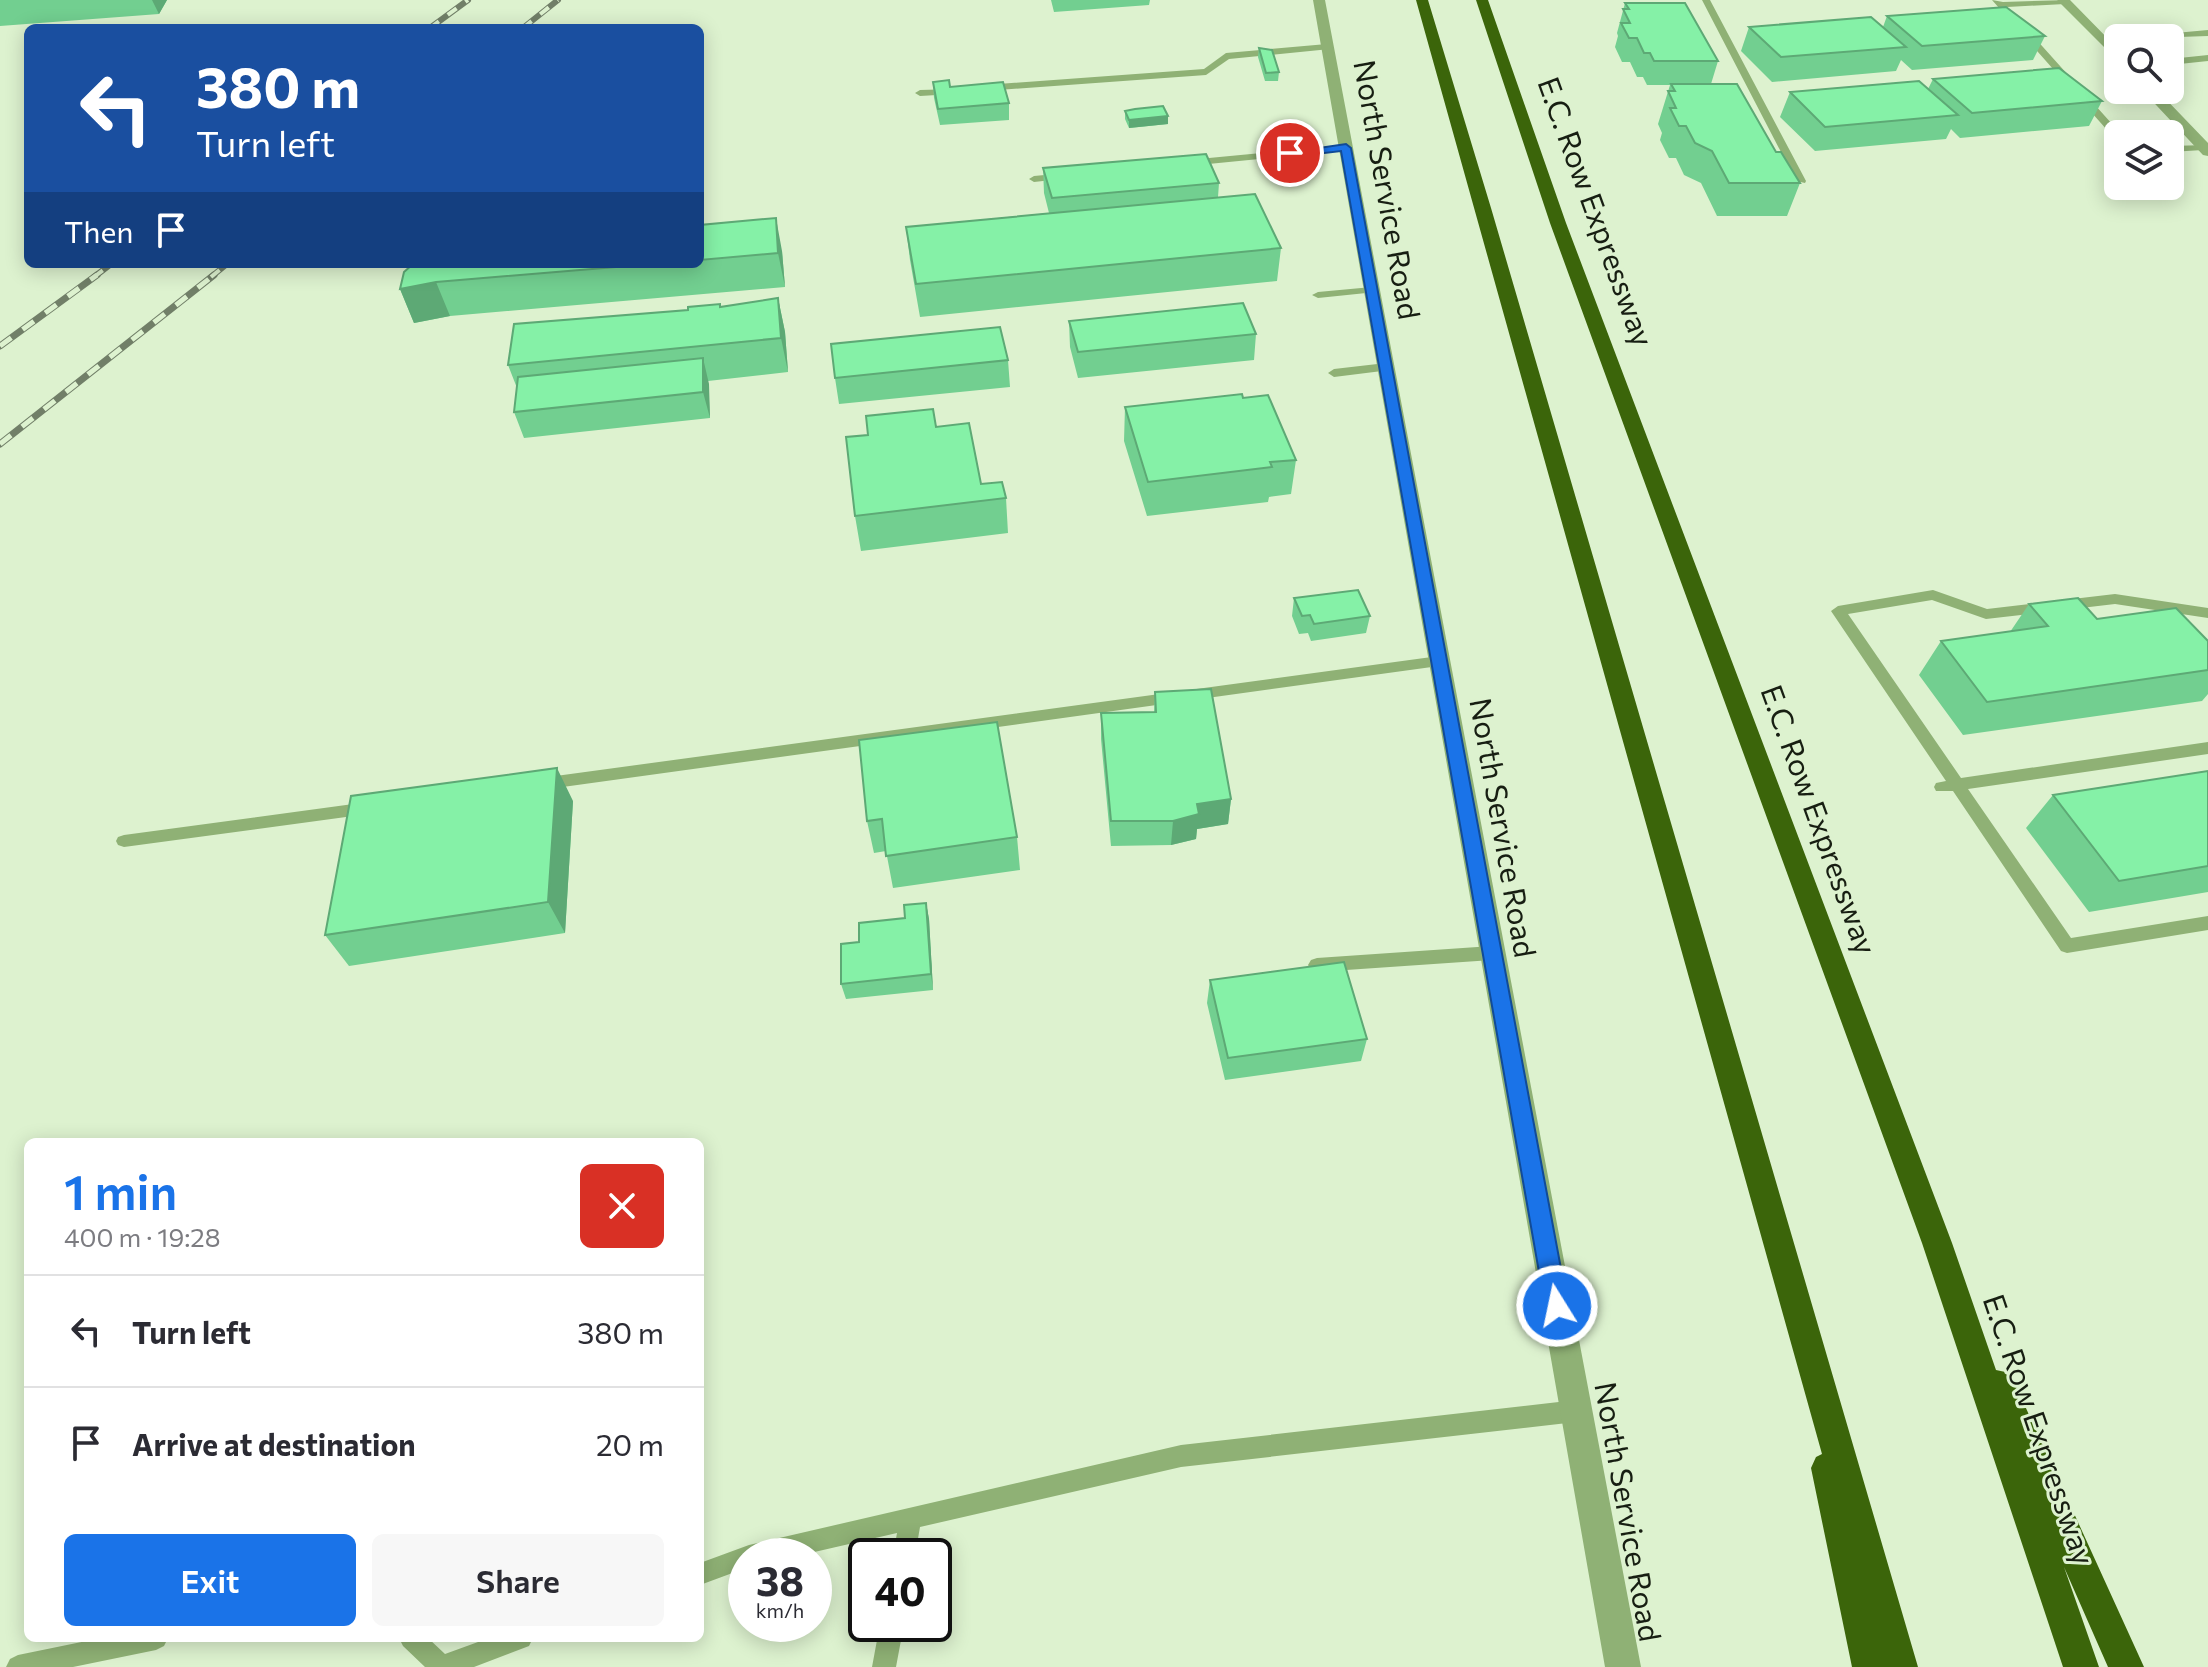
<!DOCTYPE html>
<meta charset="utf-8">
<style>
:root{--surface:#fff;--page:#f7f7f7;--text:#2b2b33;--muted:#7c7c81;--line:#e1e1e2;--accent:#1a73e8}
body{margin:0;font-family:Commissioner,sans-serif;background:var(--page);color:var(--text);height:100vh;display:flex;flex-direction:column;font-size:30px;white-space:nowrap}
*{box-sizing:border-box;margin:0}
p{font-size:26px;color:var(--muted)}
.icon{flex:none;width:44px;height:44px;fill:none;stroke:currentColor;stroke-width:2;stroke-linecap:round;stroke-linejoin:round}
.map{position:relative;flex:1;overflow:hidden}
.panel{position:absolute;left:24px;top:1138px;width:680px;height:504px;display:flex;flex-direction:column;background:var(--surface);border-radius:12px;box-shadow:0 4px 20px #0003}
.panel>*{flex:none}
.banner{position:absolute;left:24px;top:24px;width:680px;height:244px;border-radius:12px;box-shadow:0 4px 20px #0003;background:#1a4fa0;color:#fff;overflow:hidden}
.fabs{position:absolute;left:2104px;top:24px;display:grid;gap:16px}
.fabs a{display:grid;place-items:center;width:80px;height:80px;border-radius:12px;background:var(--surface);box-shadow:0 4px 20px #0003;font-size:40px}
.speed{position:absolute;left:728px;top:1538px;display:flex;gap:16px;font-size:40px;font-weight:700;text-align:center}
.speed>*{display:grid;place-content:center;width:104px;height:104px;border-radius:50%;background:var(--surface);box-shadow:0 4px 20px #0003;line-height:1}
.speed small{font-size:20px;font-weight:400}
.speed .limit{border:4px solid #111;border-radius:12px;background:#fff;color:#111}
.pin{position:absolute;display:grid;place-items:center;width:68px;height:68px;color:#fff;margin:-34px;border:4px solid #fff;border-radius:50%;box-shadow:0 2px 8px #0007}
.me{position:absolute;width:88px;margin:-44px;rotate:350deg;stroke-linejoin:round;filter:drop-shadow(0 0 6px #0008)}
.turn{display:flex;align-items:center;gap:28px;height:168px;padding:0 40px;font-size:36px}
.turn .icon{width:104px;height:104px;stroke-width:2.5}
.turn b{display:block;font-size:56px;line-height:68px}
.then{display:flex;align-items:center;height:76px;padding:0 40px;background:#0003;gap:16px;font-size:30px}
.round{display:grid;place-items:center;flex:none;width:84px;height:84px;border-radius:12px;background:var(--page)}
.head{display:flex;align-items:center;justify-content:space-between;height:136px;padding:0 40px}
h1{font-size:48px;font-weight:600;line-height:60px;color:var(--accent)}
.cta{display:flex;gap:16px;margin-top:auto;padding:16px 40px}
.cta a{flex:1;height:92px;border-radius:12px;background:var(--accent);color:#fff;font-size:32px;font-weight:600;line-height:92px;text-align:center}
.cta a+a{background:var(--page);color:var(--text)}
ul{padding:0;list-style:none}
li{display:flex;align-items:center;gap:24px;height:112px;padding:0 40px;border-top:2px solid var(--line)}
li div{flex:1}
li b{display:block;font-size:30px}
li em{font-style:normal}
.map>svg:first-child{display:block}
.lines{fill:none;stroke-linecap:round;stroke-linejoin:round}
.service{fill:#8fb175;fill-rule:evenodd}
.tertiary{fill:#8fb175;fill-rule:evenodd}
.motorway{fill:#3b650a;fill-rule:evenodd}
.rail-far1-casing{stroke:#717f68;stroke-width:6}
.rail-casing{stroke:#717f68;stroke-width:7}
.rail-far1{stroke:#ddf2cf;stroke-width:4;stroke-dasharray:11;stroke-linecap:butt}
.rail{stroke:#ddf2cf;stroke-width:5;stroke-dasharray:14;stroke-linecap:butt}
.wall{fill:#72cf90}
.shaded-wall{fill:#5da975}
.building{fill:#85f1a7;stroke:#5da975;stroke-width:2}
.route{fill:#1a73e8;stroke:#114b97;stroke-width:2}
.labels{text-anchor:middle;stroke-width:6;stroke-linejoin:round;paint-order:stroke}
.street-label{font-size:30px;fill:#171e12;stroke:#ddf2cf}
</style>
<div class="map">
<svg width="2208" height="1667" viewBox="0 0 2208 1667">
<rect width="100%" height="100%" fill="#ddf2cf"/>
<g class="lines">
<!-- service -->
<path class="service" d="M1702,0h8l96,181 -1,2 -9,-2z
M1992,0l11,2 66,-2 -4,4 -58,3 114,127h-3v6l-3,-1z
M2208,30v6l-59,2 4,-3z
M2118,38v6l-14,1 -4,-3z
M1327,44l5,3 -2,2 -101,10 -23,16 -221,16 -5,-3 5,-3 219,-16 22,-16z
M2208,55v6l-38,4v-6z
M957,89v4l-3,1 -34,2 -5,-3 5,-3z
M1346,145l5,3 -1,2 -162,16 -5,-3 5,-3z
M2207,145l1,2 -5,3 -33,2v-6z
M1066,173l5,3 -1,2 -36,4 -5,-3 5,-3z
M1372,287l4,1v4l-58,6 -6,-3 6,-3z
M1386,363l6,4 -2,3 -56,7 -6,-4 6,-4z
M1933,590l54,19 128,-15 93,14v10l-93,-14 -129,15 -54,-19 -84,14 113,164 247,-36v12l-240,35 103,149 137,-22v14l-141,23 -6,-2 -108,-160h-17l-2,-4 2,-4 10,-2 -115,-170 7,-5z
M1439,656l7,5 -7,5 -898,124 -8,-6 8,-6z
M368,802l6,2 2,4 -2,4 -6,2 -244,33 -6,-2 -2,-4 2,-4 6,-2z
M1492,946l6,2 3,5 -3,5 -6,2 -175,12 -6,-2 -3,-5 3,-5 6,-2z
M1576,1400l7,4 4,7 -4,7 -7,4 -395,45 -261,60 -5,29h-22l4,-23 -100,23h-51v12l-46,17v-22l49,-18 432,-100z
M880,1624h24l-8,43h-24z
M101,1638h67l-4,8 -8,4 -83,17h-67l4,-8 8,-4z
M399,1638h29l17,16 44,-16h44l-4,8 -55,21h-49l-22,-21z"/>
<!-- tertiary -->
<path class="tertiary" d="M1313,0h12l316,1667h-36z
M2057,0h13l48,49v12z
M2142,90h15l51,53v13l-5,-1z"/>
<!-- motorway -->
<path class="motorway" d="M1416,0h12l63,208 427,1459h-66l-41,-199 5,-11 6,-3z
M1476,0h12l78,223 386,1020 44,127 14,3 134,294h-36l-44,-100 35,100h-36l-141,-424 -372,-1020z"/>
<!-- rail-far1 casing -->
<g class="rail-far1-casing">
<path id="rail-far1" d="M430,28l38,-28
M523,28l35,-28
M94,277l17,-13
M211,277l16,-13"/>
</g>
<!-- rail casing -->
<g class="rail-casing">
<path id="rail" d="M0,346l97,-71
M0,444l214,-169"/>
</g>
<!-- rail-far1 -->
<use href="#rail-far1" class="rail-far1"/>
<!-- rail -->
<use href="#rail" class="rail"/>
</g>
<!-- wall -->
<path class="wall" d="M0,0h167l-8,14 -159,12z
M1051,0h99l-1,5 -95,7z
M1625,3l93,58 -7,23 65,68 24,31 -13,33h-70l-16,-33 -17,-8 -8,-17h-7l-9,-18 2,-7 -4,-9 12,-39h-23l-4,-8h-6l-7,-15h-8l-7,-15 3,-11 -1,-3z
M1887,16l158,20 -12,24 -121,10 -11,-10 -5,11 -124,11 -31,-31 8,-24h134z
M1259,48l20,24 -1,9h-13l-7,-24z
M1933,79l169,22 -13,25 -129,12 -9,-9 -5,10 -131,12 -35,-34 10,-25 138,-3z
M933,82l76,21v17l-69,5 -6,-27z
M1125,111l43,5v8l-39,4 -4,-9z
M1043,168l176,15 -1,14 63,51 -4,33 -357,36 -10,-57 -4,-33 143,-14 -5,-20z
M700,225l82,26 3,36 -335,29 -36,7 -14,-34 13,-25h287z
M778,298l7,34 3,40 -80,9 2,37 -186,20 -10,-26 3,-24 -9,-23 213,-58z
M1069,321l187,13 -2,26 -176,18 -8,-31z
M1008,360l2,27 -171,17 -4,-26z
M1243,398l53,62 -5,34 -22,3 -1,5 -121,14 -23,-75 1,-34z
M936,427l45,57 25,14 2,35 -147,18 -6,-35z
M1294,598l76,18 -4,17 -55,8 -3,-8 -9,1 -7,-18z
M2029,604l179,37v53l-6,7 -239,34 -44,-60 22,-34 69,-9z
M1155,692l76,107 -3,25 -31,5 -1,10 -25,6 -60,1 -10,-107v-26l53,-1z
M859,740l158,97 3,33 -127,18 -7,-37 -12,2 -7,-32z
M2208,771v121l-119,20 -63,-84 27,-33z
M573,801l-8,132 -216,33 -24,-31z
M926,903l3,16 4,71 -87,9 -5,-15 18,-42 46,-24z
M1210,980l157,59 -6,22 -136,19 -18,-77z"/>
<!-- shaded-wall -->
<path class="shaded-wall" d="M152,0h15l-8,14z
M1168,116v8l-39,4v-8z
M776,218l6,33 3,36 -7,-34z
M436,282l14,34 -36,7 -14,-34z
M778,298l7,34 3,40 -7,-34z
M703,358l6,26 1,34 -7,-26z
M557,768l16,33 -8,132 -17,-31z
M1231,799l-3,25 -31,5 -1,10 -25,6 2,-24 24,-17z
M926,903l3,16 4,71 -2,-16z"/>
<!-- building -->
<path class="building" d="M1625,3h60l33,58h-64l-4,-8h-6l-7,-15h-8l-8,-15h9l-7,-14h6z
M2006,7l39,29 -123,10 -35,-30z
M1871,17l35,30 -125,10 -32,-30z
M1259,48l13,2 7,22 -13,1z
M2059,68l43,33 -130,12 -39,-34z
M949,80l1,7 53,-5 6,21 -71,6 -5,-27z
M1919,81l39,34 -133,12 -35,-35z
M1671,84h66l39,68h5l19,31h-71l-17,-32 -17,-8 -9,-17h-7l-9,-18h6l-8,-17h7z
M1163,106l5,10 -39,4 -4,-9 10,-2z
M1206,154l13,29 -167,15 -9,-30z
M1255,194l26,54 -365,36 -10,-57z
M776,218l2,35 -78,7v-35z
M413,264h239l-216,18 -36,7 4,-17z
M778,298l3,40 -273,27 6,-41 174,-14v-3l32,-3v3z
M1243,303l13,31 -178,18 -9,-31z
M1000,327l8,33 -173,18 -4,-34z
M703,358v34l-189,20 4,-35z
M1242,394l1,4 25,-3 28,65 -26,2 2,5 -124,15 -23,-75z
M933,409l3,18 33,-4 12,61 21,-2 4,16 -151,18 -9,-79 22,-2 -2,-19z
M1358,590l12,26 -56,8 -4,-9 -8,1 -8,-18z
M2078,598l19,21 79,-11 32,33v29l-221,32 -46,-61 107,-15 -19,-22z
M1211,689l20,110 -34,5 2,10 -26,7h-62l-10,-108 55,-1 -1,-20z
M997,722l20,115 -131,19 -4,-37 -15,2 -8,-81z
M557,768l-9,134 -223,33 26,-139z
M2208,771v95l-89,15 -66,-86z
M926,903l5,71 -90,10v-40l18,-2v-19l46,-5 -1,-13z
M1344,962l23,77 -139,19 -18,-78z"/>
<!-- route -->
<path class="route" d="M1346,144l5,4 217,1158 -3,8 -8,3 -9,-3 -3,-8 -204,-1155 -51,6 -6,-4z"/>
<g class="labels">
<!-- street labels -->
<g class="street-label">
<text transform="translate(1386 190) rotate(80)" y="10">North Service Road</text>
<text transform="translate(1595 212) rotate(70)" y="10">E.C. Row Expressway</text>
<text transform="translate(1818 820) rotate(70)" y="10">E.C. Row Expressway</text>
<text transform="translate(1502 828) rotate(80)" y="10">North Service Road</text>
<text transform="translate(2038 1430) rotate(71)" y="10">E.C. Row Expressway</text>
<text transform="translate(1627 1512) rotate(80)" y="10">North Service Road</text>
</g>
</g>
</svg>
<div class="fabs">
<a><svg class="icon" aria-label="search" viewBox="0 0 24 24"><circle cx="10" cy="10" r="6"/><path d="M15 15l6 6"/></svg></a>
<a><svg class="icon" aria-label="layers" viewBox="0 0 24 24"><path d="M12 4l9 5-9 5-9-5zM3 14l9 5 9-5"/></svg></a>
</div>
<div class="speed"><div>38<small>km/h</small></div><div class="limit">40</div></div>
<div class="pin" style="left:1290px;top:153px;background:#d93025"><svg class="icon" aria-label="arrive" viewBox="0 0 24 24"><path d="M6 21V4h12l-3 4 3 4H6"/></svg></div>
<svg class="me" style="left:1557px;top:1306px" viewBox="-20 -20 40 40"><circle r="17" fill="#1a73e8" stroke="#fff" stroke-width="3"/><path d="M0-11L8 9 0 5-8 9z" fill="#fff"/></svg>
<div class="banner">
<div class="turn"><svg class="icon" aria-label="left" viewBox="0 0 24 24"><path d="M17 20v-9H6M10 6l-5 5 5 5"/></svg><div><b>380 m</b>Turn left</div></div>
<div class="then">Then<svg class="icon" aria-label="arrive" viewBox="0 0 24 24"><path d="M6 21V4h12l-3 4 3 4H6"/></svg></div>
</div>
<section class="panel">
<div class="head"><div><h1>1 min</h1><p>400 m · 19:28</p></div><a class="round" style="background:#d93025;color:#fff"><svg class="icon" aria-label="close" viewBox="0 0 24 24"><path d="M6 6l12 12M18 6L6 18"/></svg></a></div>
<ul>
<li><svg class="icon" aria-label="left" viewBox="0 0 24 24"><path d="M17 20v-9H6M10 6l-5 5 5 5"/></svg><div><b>Turn left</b></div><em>380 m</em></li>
<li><svg class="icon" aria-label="arrive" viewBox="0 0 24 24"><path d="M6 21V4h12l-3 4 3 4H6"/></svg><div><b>Arrive at destination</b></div><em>20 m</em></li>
</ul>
<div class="cta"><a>Exit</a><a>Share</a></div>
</section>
</div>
